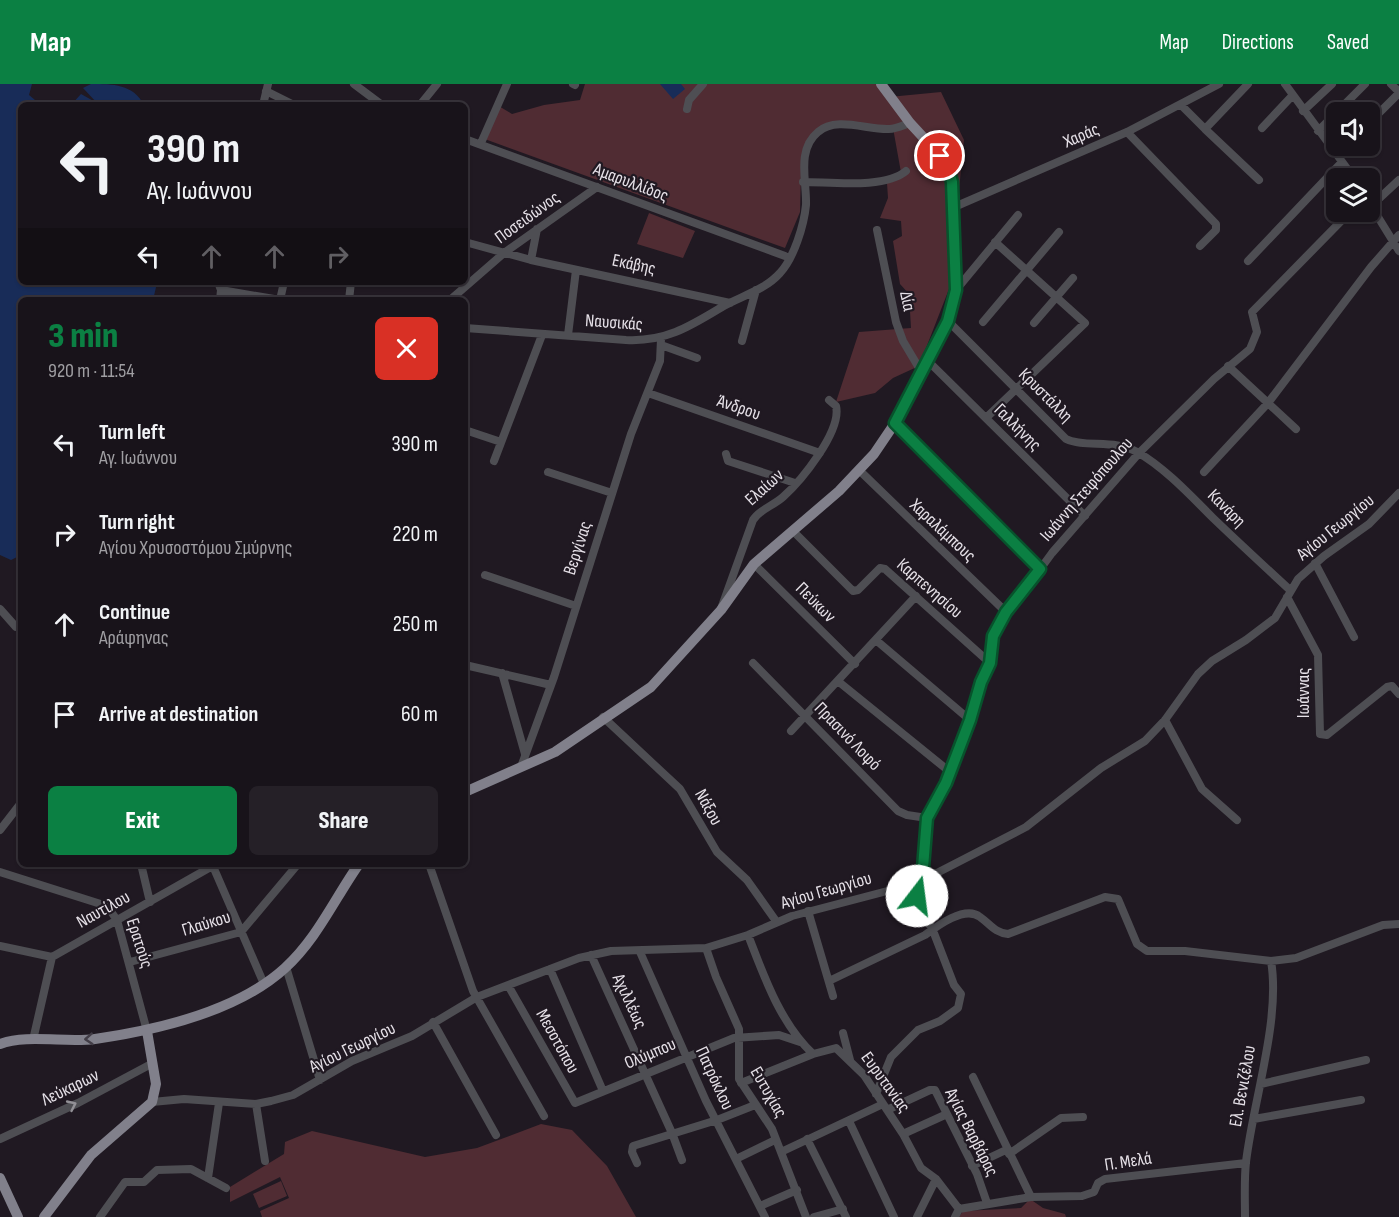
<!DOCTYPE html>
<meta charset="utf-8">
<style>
:root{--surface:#18131a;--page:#252027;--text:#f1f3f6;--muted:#9f9ea2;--line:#363239;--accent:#0b8043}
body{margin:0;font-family:"Sofia Sans Condensed",sans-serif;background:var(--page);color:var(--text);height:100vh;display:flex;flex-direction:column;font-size:22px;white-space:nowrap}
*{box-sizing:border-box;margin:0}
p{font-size:20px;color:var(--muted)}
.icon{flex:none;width:33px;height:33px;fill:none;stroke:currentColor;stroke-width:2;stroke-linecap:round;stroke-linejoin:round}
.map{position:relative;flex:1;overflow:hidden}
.panel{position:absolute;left:18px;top:213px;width:450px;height:570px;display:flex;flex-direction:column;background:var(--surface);border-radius:9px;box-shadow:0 2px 4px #0004,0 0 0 2px var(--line)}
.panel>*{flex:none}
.hud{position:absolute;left:18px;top:18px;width:450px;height:183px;border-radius:9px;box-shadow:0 2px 4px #0004,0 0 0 2px var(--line);background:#18131a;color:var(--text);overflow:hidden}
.tools{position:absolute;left:1326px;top:18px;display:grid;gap:12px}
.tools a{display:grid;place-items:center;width:54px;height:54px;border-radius:9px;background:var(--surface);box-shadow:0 2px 4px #0004,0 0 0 2px var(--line);font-size:30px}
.pin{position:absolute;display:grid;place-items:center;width:51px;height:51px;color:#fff;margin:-26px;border:3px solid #fff;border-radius:50%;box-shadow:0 2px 6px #0007}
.me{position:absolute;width:66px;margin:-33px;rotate:15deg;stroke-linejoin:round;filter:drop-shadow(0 0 4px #0008)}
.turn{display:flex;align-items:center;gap:21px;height:126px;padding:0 30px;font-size:27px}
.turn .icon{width:78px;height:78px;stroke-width:2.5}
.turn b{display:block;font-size:42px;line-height:51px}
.lanes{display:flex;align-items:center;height:57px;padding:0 30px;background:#0003;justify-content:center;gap:30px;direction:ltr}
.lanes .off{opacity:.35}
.round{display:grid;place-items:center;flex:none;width:63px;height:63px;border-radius:9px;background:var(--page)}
.headline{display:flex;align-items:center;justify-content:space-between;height:102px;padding:0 30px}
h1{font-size:36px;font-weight:800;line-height:45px;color:var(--accent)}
.primary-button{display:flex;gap:12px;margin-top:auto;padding:12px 30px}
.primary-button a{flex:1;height:69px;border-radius:9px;background:var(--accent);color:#fff;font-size:24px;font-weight:800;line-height:69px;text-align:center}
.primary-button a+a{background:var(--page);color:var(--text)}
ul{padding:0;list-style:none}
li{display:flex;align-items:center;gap:18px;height:90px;padding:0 30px}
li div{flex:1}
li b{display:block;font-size:22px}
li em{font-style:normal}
header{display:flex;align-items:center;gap:36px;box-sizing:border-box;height:84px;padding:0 30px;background:var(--accent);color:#fff}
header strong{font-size:28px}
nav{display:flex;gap:33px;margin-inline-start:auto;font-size:21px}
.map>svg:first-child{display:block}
.green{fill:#502c33}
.water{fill:#182c58}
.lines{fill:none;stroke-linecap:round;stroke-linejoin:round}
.minor{stroke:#4e4e53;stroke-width:8}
.major{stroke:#81808b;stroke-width:10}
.oneway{stroke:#423d47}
.oneway2{stroke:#929096}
.route-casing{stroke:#07532c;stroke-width:15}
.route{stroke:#0b8043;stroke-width:10}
.labels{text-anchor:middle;stroke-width:4.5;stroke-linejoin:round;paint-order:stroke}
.street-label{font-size:18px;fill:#e6e1e8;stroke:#201922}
</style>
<header>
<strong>Map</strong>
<nav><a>Map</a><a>Directions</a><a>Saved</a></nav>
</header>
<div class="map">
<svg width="1399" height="1133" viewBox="0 0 1399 1133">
<rect width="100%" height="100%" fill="#201922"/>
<!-- green -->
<path class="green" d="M585,0h294l10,13 52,-5 23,48 -15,149 -30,77 -26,12 -18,15 -39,9 23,-70 52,-4 -2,-34 -9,-10 -7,-43 9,-5 -1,-15 -21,-3 8,-20 -1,-15 15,-5 -9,-50 -67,-5 -16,15 -9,34 -1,40 -15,36 -303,-110 15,-33 15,9 32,-9 36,-5z
M649,129l46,18 -12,27 -46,-14z
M541,1040l31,6 35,36 29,51h-374l-2,-6 29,-13 -9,-21 -50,25v-15l54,-33 1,-12 27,-11 113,26 52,-9z
M281,1097l6,15 -28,12 -6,-14z
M1030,1115l13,9 22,6 1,3h-107l4,-6 58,-3z"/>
<!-- water -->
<path class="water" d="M0,0h32l-3,11 12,10h-20v177l136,1 -4,17h-132v255l-10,5 -11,-5z
M91,0c22,0 42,0 53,21h-73l10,-11 16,9 -14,-15z
M660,0h21l4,5 -12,10z"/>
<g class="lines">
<!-- minor -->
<path class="minor" d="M354,0l28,21
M573,0l2,1
M1285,0l69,94
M1391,0l8,8
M266,7l28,14
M263,21l5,-21
M420,21l17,-21
M1181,21l24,24 43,-45
M687,25l2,-9 14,-16
M1303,27l29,-27
M1370,38l29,-29
M1262,44l30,-32
M1205,45l54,51
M1318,47l47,-47
M1127,48l89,92v6l-16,16
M465,55l320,117
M481,59l26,-59
M1337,70l8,-8
M803,98c28,0 82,7 103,-11
M1370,120l29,47
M1371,122l28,-26
M952,124l175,-76 92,-48
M877,146l19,92 7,19 19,32
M465,158l66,18 199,43
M531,176l6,-31
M1248,177l94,-99
M218,198l3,8 -1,10
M221,206l59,10
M956,206l62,-75
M280,216l4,-18
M349,216l2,-18
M450,216l54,-47 93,-66
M948,237l118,118c19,9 49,0 71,13 27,15 54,44 76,66 25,24 51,48 77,72
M983,238l76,-90
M1034,239l39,-45
M465,244l161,12c39,2 63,-13 96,-33 19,-11 43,-17 58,-34 14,-15 24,-48 26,-68 1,-23 -10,-55 12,-73 18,-16 49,-2 71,-3 7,0 15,-4 21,-6
M568,251l8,-65
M742,257l14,-51
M661,261l36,13
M928,277l157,155
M1228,282l68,63
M648,309l172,60
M986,334l99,-95 -90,-81
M895,339l145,146
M465,346l36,12
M726,370l2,7 67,22
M494,377l48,-126
M859,386l147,142
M548,388l64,21
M1204,388l64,-69 103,-136 28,-32
M793,447l60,60 5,-1 22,-22 5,1 105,94
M1315,479l39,74
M754,480l101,100
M485,491l91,31
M1287,513l31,58 2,79 7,1 60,-48 5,-1 7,8
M722,522l31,-86c7,-11 20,-14 30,-23 18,-16 59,-66 53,-91l-7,-6
M0,525l16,18h5
M877,557l93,79
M753,579l145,148 9,4 20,3
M465,581l86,20
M502,589l23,81
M839,598l111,90
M603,633l77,72 37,63 30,28 29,41
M1165,636l37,69 35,31
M791,647l125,-135
M521,683l33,-90 77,-243 29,-73 1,-22
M0,746l21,-27
M141,780l9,38
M212,780l52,120
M429,780l44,127 71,125
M0,788l107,34 10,14 30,111
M922,796l5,-62 19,-35 24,-63 11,-38 9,-19 3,-27 5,-9 54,-74 87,-100 75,-74 36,-30 7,-17 -5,-20 98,-100
M808,827l25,85
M748,851c16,41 32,88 65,119l23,-6 28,27 39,59 18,34 15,11 23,30
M0,862l52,11 164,-93
M706,864l10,29 23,52v50l33,50 34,88
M640,868l66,149 59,116
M591,871l81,178 10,27
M130,878l111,-30 57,-68
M286,883l34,113
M550,885l53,122
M829,897l96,-46c12,-9 40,-30 55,-18 10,7 15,16 28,17l97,-37 13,2 19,45 10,7h38l86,10 25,-3 87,-33 16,-1
M509,903l66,116 159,-65 45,-3 21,7
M433,938l63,113
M843,949l7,27
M33,956l19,-83
M973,993l58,120
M741,999l72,-29
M1261,1000l105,-24
M876,1010l15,-37 27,-27 22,-9 18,-13 3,-14 -7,-9 -22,-57 -9,-12 -9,-32
M152,1018l32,-3 72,5 15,-3 22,-6 59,-34 60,-25 65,-39 102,-39 32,-7 95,-3 42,-13 44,-19 122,-32 19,-9 93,-48 75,-59 44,-27 20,-21 33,-46 14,-13 34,-21 29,-22 23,-39 26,-23 45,-32 30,-31
M256,1020l9,57
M887,1026l43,-20h5l42,84 10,29
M1254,1035l107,-19
M849,1037l45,96
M903,1050l44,-20
M0,1055l78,-36 75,-40
M807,1055l39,78
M781,1068l102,-48
M1009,1070l52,-36 22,-1
M736,1075l39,-19
M637,1079l-5,-11 1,-6 84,-26 38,-15
M972,1082l36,-17
M208,1094l11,-75
M760,1122l37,-16
M100,1133l25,-35h19l13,-12 34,-1 35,19
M814,1133l29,-8
M917,1133l19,-38
M955,1133l4,-8 72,-12 51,-1 12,-4 4,-9 7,-4 141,-16
M1245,1133c0,-18 -1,-37 1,-55 7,-60 35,-143 25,-201"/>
<!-- major -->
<path class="major" d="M465,708l90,-40 96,-65 70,-77 33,-46 85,-73 35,-37 21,-31 53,-102 8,-31 -4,-61 1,-44 -8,-24 -35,-38 -29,-39
M0,960c26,-10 67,-1 95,-5 62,-9 143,-28 190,-71 32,-29 50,-70 74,-104
M0,1094l18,39
M44,1133l47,-62 61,-53 4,-18 -9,-53"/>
</g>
<!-- one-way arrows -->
<defs><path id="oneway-chevron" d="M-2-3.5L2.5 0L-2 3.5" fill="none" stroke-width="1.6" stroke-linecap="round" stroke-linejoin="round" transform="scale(1.5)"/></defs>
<use class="oneway" href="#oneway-chevron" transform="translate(89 955) rotate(176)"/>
<use class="oneway2" href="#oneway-chevron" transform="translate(72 1021) rotate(-25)"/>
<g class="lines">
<!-- route casing -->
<g class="route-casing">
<path id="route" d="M917,812l-3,-12 8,-4 5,-62 19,-35 24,-63 11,-38 9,-19 3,-27 13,-24 34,-43 -145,-146 53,-102 8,-31 -4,-108 -5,-17 -7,-9"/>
</g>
<!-- route -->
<use href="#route" class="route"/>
</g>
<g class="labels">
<!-- street labels -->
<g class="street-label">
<text transform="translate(1081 51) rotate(-23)" y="6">Χαράς</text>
<text transform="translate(631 98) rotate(21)" y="6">Αμαρυλλίδος</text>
<text transform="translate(527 133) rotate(-36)" y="6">Ποσειδώνος</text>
<text transform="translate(634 180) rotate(12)" y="6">Εκάβης</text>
<text transform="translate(908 217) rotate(78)" y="6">Δία</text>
<text transform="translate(614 238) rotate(4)" y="6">Ναυσικάς</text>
<text transform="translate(1046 311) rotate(45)" y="6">Κρυστάλλη</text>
<text transform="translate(739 323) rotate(19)" y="6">Άνδρου</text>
<text transform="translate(1018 343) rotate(45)" y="6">Γαλλήνης</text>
<text transform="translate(764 403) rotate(-42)" y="6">Ελαίων</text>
<text transform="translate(1086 405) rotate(-49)" y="6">Ιωάννη Στεφόπουλου</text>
<text transform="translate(1227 424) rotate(45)" y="6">Κανάρη</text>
<text transform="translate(1335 443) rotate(-39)" y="6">Αγίου Γεωργίου</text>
<text transform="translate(943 446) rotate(43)" y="6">Χαραλάμπους</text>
<text transform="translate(577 464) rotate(-72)" y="6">Βεργίνας</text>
<text transform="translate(930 504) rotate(41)" y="6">Καρπενησίου</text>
<text transform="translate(816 518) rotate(45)" y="6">Πεύκων</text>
<text transform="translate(1303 609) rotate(-90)" y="6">Ιωάννας</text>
<text transform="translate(848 652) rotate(46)" y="6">Πρασινό Λοφό</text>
<text transform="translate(709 723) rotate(61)" y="6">Νάξου</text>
<text transform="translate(826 806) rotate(-16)" y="6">Αγίου Γεωργίου</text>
<text transform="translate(103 825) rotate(-29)" y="6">Ναυτίλου</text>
<text transform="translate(206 839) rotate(-17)" y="6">Γλαύκου</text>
<text transform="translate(140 859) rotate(72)" y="6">Ερατούς</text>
<text transform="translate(630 917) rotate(65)" y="6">Αχιλλέως</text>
<text transform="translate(558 957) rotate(61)" y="6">Μεσοτόπου</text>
<text transform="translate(352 963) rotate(-26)" y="6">Αγίου Γεωργίου</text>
<text transform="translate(650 969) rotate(-23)" y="6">Ολύμπου</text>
<text transform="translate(715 994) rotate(65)" y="6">Πατρόκλου</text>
<text transform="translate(886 998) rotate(54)" y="6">Ευρυτανίας</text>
<text transform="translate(1242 1002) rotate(-80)" y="6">Ελ. Βενιζέλου</text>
<text transform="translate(70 1003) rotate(-26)" y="6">Λεύκαρων</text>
<text transform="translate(769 1008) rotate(60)" y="6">Ευτυχίας</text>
<text transform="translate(972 1048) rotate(63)" y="6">Αγίας Βαρβάρας</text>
<text transform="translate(1128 1077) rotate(-9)" y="6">Π. Μελά</text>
</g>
</g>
</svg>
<div class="tools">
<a><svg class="icon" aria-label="sound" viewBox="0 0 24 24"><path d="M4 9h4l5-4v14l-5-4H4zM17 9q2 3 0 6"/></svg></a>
<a><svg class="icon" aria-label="layers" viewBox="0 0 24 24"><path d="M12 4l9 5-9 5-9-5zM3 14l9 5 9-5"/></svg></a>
</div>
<div class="pin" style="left:940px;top:72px;background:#d93025"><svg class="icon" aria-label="arrive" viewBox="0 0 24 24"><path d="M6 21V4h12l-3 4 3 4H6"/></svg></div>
<svg class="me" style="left:917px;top:812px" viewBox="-20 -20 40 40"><circle r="19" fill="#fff"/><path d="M0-13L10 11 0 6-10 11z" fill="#0b8043"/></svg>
<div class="hud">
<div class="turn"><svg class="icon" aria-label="left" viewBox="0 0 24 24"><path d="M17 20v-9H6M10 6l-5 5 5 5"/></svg><div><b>390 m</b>Αγ. Ιωάννου</div></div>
<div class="lanes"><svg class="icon" aria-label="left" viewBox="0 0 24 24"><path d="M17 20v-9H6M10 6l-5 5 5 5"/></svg><svg class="icon off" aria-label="ahead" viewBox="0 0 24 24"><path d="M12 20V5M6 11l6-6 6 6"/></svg><svg class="icon off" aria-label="ahead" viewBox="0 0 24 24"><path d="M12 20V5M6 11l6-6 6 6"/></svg><svg class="icon off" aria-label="right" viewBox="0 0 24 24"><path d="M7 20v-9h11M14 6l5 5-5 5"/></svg></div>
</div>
<section class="panel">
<div class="headline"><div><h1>3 min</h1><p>920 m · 11:54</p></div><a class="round" style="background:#d93025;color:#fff"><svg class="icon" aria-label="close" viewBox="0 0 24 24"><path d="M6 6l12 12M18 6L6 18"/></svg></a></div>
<ul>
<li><svg class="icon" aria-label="left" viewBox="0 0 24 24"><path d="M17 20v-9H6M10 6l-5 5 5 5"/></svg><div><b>Turn left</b><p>Αγ. Ιωάννου</p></div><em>390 m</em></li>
<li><svg class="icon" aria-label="right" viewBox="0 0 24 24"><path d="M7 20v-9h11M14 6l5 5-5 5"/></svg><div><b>Turn right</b><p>Αγίου Χρυσοστόμου Σμύρνης</p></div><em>220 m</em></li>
<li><svg class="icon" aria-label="ahead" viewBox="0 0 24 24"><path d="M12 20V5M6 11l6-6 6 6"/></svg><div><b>Continue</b><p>Αράφηνας</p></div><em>250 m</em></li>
<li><svg class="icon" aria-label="arrive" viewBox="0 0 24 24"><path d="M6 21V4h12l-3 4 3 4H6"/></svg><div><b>Arrive at destination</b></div><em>60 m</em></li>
</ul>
<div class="primary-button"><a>Exit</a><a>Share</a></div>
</section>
</div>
